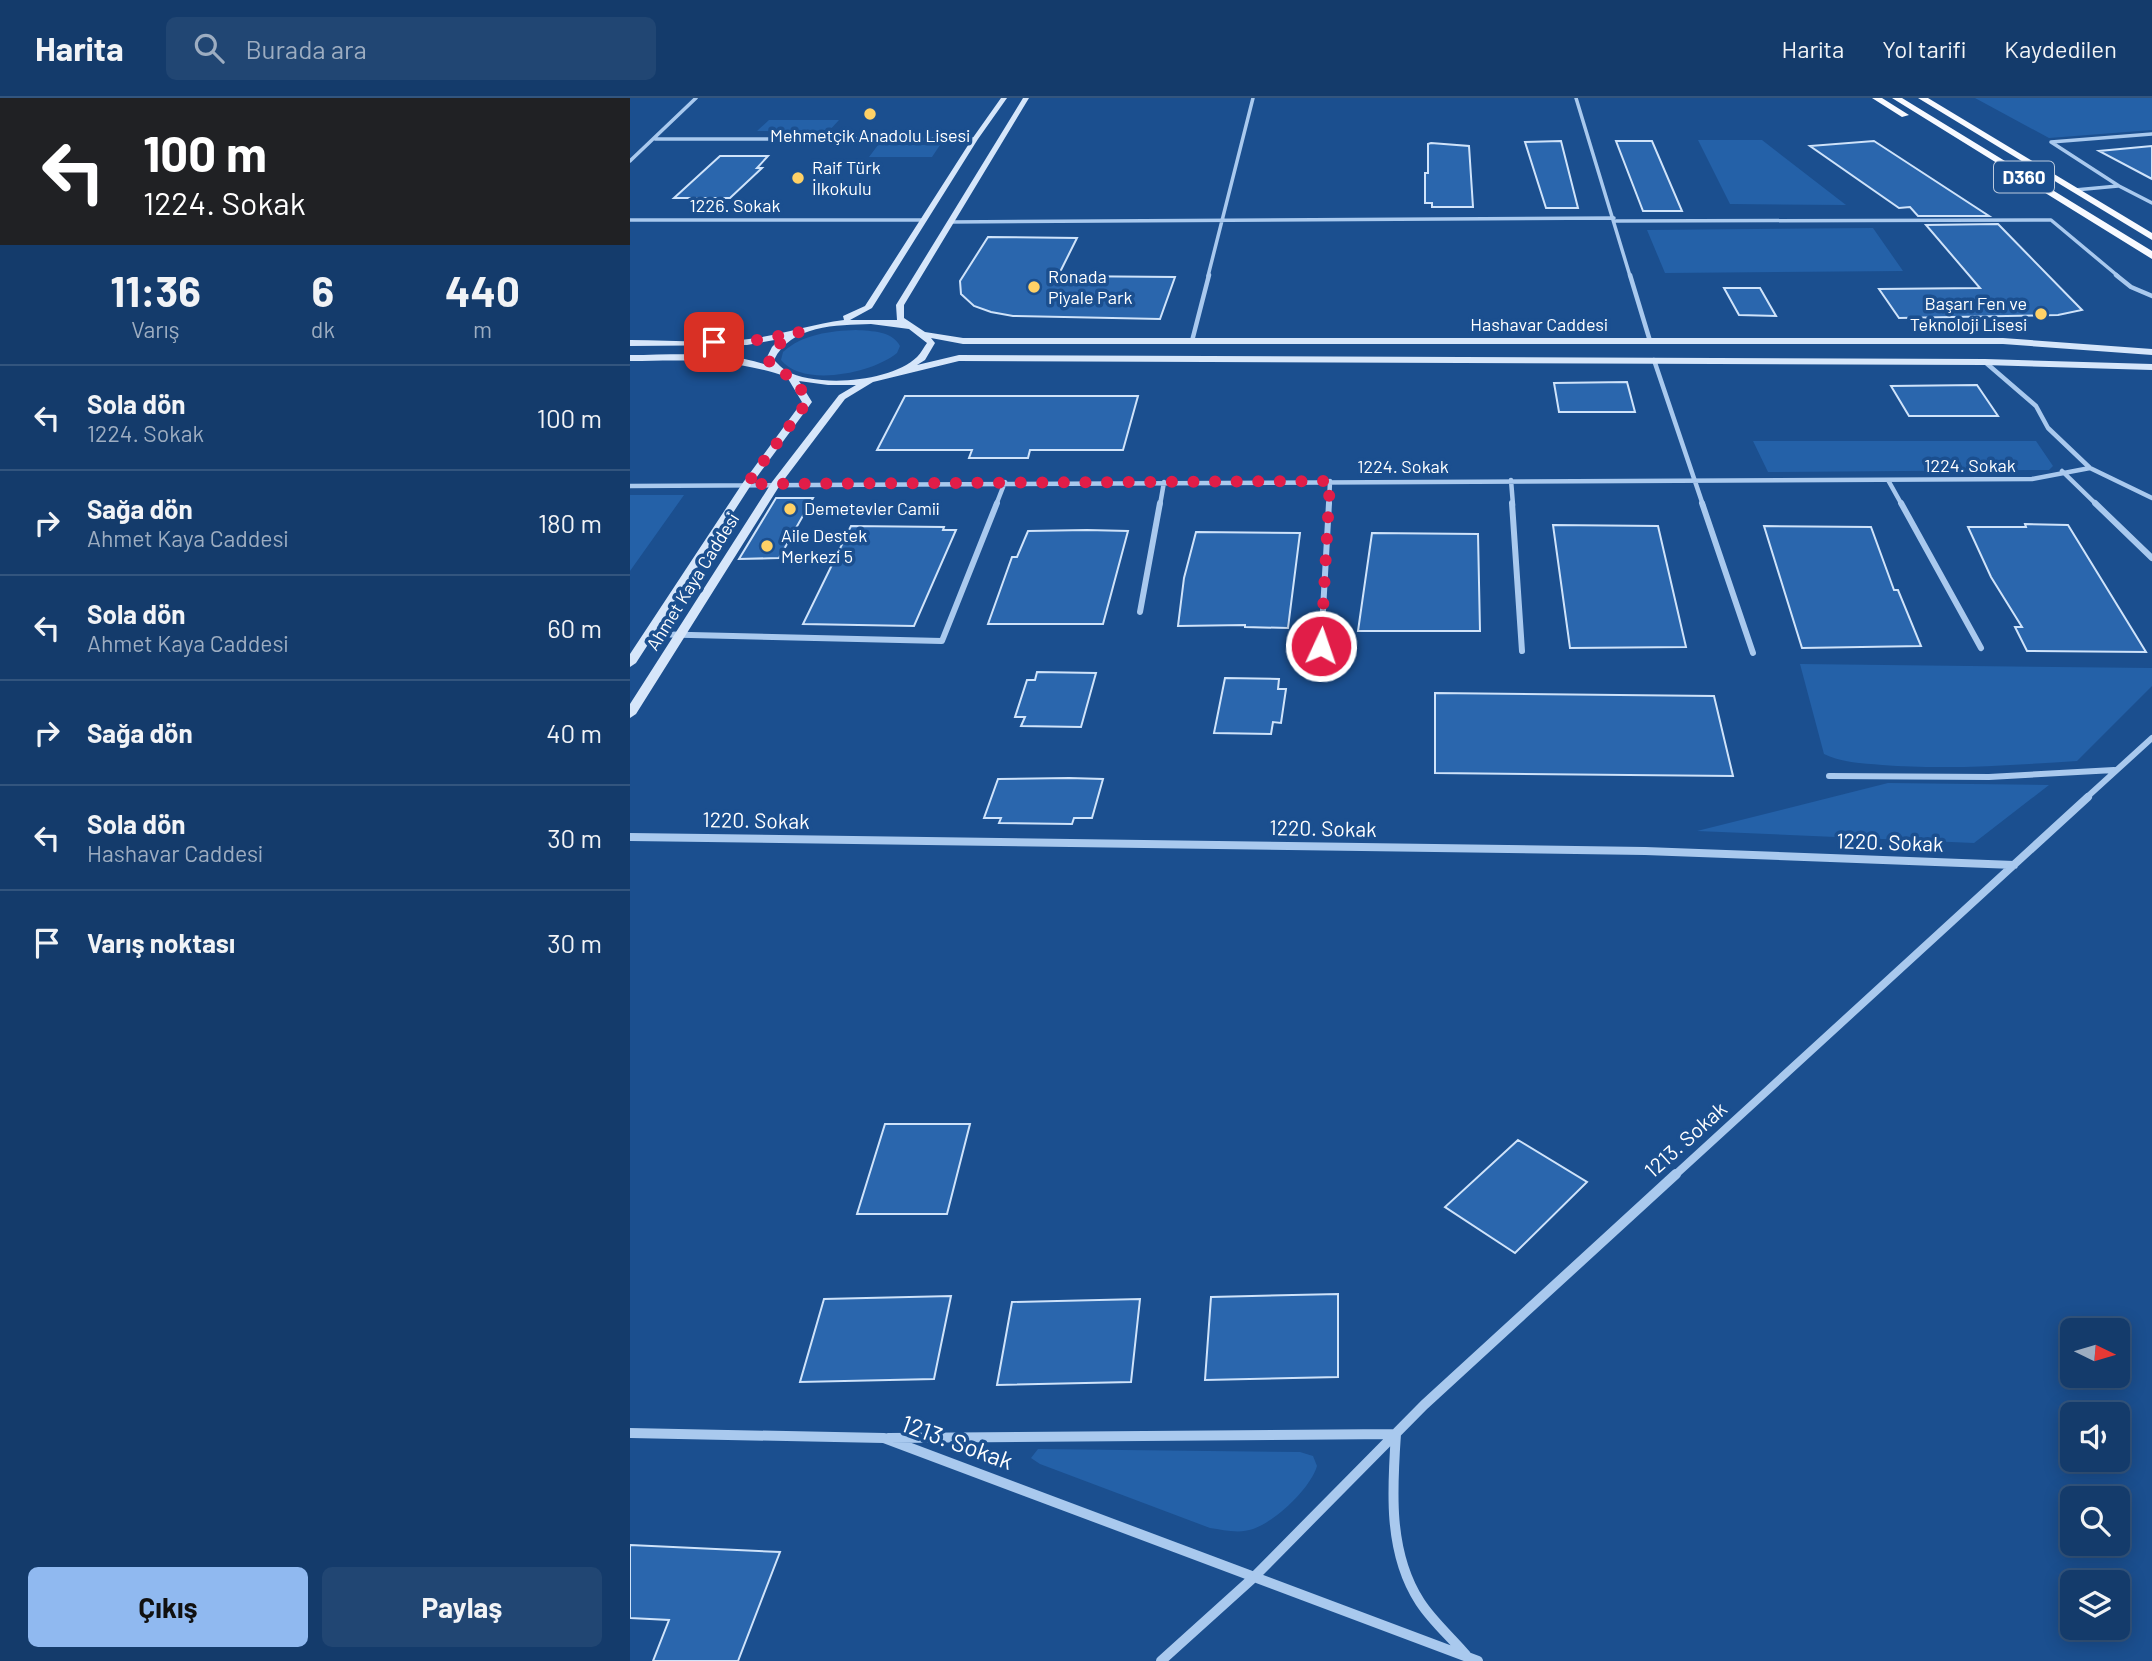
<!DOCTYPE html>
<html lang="tr">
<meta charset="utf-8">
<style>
:root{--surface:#143b6b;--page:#214673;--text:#f1f3f6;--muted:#9dadc1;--line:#33557e;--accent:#90b9f0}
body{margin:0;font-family:Barlow,sans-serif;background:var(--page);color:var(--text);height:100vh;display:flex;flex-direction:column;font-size:26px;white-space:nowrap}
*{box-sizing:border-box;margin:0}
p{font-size:23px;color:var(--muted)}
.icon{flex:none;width:38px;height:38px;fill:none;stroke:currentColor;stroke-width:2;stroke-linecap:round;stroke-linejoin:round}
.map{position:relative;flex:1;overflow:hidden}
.side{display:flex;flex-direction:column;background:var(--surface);width:630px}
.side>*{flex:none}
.top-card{background:#202124;color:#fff;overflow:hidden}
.needle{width:46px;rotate:95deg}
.buttons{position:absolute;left:1430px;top:1220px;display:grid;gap:14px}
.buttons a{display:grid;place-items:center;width:70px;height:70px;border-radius:10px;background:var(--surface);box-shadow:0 4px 18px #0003,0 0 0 2px var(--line);font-size:35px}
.pin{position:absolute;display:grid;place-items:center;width:60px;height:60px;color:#fff;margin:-30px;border-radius:14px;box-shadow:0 4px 10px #0006}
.me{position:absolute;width:77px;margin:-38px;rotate:3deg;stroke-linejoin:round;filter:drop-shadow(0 0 5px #0008)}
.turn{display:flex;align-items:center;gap:24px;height:147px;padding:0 28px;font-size:32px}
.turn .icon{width:91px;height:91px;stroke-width:2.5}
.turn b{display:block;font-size:49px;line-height:60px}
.eta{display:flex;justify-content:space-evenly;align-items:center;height:119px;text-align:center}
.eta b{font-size:42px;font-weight:700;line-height:49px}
.action{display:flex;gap:14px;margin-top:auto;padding:14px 28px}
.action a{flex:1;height:80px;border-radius:10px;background:var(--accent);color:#111;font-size:28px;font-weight:700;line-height:80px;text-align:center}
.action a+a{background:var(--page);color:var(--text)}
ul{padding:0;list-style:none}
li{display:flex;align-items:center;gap:21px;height:105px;padding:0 28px;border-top:2px solid var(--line)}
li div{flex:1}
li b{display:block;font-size:26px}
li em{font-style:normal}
header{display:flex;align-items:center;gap:42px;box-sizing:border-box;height:98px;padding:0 35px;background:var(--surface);border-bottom:2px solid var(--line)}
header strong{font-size:33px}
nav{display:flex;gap:38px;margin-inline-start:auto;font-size:24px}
.search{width:490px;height:63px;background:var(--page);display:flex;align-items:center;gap:18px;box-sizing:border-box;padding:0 24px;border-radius:10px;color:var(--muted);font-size:26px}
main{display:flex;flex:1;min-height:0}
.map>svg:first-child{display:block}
.green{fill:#2461a8}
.building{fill:#2a66ad;stroke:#cfe3fa;stroke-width:2}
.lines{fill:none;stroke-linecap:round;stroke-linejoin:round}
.minor-far4{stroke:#a9c9ee;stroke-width:3.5}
.minor-far3{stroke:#a9c9ee;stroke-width:4.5}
.minor-far2{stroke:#a9c9ee;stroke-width:6}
.minor-far1{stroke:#a9c9ee;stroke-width:8}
.minor{stroke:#a9c9ee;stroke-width:10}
.secondary{fill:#d6e6fa;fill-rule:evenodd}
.trunk{fill:#f8faff;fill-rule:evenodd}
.route{stroke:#e11d48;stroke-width:12;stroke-dasharray:0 21.6}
.poi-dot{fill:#ffd166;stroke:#1b4f8f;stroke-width:2.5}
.labels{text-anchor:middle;stroke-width:7;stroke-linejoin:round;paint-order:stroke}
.far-poi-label{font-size:18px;fill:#fff;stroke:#1b4f8f;text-anchor:start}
.far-street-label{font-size:18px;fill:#fff;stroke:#1b4f8f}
.shield{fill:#1b4f8f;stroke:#bbcadd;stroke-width:2}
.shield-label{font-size:19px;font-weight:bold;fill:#fff}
.street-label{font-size:21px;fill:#fff;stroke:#1b4f8f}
.near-street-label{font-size:24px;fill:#fff;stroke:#1b4f8f}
</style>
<header>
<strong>Harita</strong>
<div class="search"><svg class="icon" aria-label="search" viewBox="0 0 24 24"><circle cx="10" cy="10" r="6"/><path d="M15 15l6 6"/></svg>Burada ara</div>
<nav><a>Harita</a><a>Yol tarifi</a><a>Kaydedilen</a></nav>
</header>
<main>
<section class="side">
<div class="top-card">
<div class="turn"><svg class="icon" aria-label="left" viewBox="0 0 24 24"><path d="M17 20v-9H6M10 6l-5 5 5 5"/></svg><div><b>100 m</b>1224. Sokak</div></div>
</div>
<div class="eta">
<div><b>11:36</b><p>Varış</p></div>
<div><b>6</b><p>dk</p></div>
<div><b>440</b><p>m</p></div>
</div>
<ul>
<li><svg class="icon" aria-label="left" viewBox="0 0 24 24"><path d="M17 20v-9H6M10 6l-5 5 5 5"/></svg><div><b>Sola dön</b><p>1224. Sokak</p></div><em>100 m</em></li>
<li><svg class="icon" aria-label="right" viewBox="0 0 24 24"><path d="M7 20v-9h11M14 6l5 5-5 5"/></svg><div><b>Sağa dön</b><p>Ahmet Kaya Caddesi</p></div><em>180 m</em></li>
<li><svg class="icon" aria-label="left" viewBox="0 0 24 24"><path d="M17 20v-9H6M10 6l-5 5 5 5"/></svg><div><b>Sola dön</b><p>Ahmet Kaya Caddesi</p></div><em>60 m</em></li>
<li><svg class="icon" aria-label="right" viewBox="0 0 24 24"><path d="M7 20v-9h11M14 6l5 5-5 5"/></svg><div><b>Sağa dön</b></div><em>40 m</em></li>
<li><svg class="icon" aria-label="left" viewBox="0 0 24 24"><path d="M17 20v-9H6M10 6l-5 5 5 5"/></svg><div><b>Sola dön</b><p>Hashavar Caddesi</p></div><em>30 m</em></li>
<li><svg class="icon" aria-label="arrive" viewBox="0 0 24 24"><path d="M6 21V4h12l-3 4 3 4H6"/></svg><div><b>Varış noktası</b></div><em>30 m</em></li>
</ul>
<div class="action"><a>Çıkış</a><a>Paylaş</a></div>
</section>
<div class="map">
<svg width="1522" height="1563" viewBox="0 0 1522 1563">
<rect width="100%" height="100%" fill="#1b4f8f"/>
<!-- green -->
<path class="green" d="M1345,0h177v32l-103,8z
M139,22h70l-11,12 -71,-1z
M1068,42h64l84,65 -116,-1z
M248,47h62l-8,12h-63z
M1243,130l30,43 -238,2 -18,-43z
M226,232c16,1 36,1 44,16l-3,7c-24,20 -94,35 -116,7l2,-8c20,-18 47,-21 73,-22z
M1123,343h283l17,25 -4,4 -281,2z
M0,397h54l-54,76z
M1170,566l352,4v18l-75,75c-65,4 -130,9 -195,4 -20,-2 -39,-2 -58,-11z
M1258,685l161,2 -75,58 -277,-12z
M408,1351l262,3 13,4 4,10c-7,23 -41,55 -64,63 -14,5 -29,1 -43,-1l-170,-64 -9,-6z"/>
<!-- building -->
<path class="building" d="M931,43l17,67h-32l-21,-66z
M986,43h36l30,70h-39z
M1244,43l115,75h-71l-8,-9 -11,1 -89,-62z
M801,45l38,3 4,61h-41v-4h-7v-30h3v-29z
M1522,48v33l-53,-28z
M90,58h48l-11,12h5l-32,30h-56z
M1368,126l84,86 -24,5 -159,3 -20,-29 101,-1 -54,-63z
M358,139l89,1 -19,38 117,1 -15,42 -147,-3 -22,-4 -17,-6 -13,-12 -1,-13z
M1094,190h36l16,28 -37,-1z
M997,284l8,30h-76l-5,-29z
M1347,287l21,31h-89l-18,-30z
M275,298h233l-15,54h-93l-2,8h-59l3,-8h-95z
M146,400h37l-34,60 -40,1z
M1395,426l43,1 78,127 -119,-1 -12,-24h7l-31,-50 -23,-50h58z
M923,427l105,1 28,121 -116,1z
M221,428l93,1 -1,3h13l-42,96 -111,-2z
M1134,428l107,1 23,63h4l23,56 -119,2z
M457,432l41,1 -25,93h-115l24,-67h5l11,-26z
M566,434l104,1 -12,95 -43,-1v-2l-67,1 6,-48z
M742,435l106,1 2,97h-122z
M407,574l59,1 -15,54 -60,-1 4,-9h-10l12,-37h8z
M595,580l54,1 -1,10h8l-5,34 -8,-1 -2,12 -57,-1z
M805,595l279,3 19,80 -298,-3z
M439,680l34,1 -11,39h-18l-2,6 -73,-1 2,-5h-17l14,-39z
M255,1026h85l-23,90h-90z
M888,1042l69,42 -72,71 -70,-46z
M708,1196v83l-133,3 6,-83z
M321,1198l-17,83 -134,3 24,-83z
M510,1201l-9,83 -134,3 15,-83z
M0,1447l150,7 -42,109h-85l16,-41 -39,-2z"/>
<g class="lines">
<!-- minor-far4 -->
<path class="minor-far4" d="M946,0l54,178
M1522,36l-101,8 68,44 33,17
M25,41h320
M0,63l66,-63
M1445,92l43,-4
M0,122h294
M986,123l435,-1 67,56
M320,124l664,-4
M578,178l45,-178"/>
<!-- minor-far3 -->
<path class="minor-far3" d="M1000,177l20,66
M1486,177l15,12 21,9
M562,243l17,-66
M1024,262l49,145
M1355,264l51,44 12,22 42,40 62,30
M1432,373l35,34
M881,382l2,25
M1258,382l14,25
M0,388l1402,-7 58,-11
M366,407l9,-23
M530,407l4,-23
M699,407l1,-24"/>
<!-- minor-far2 -->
<path class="minor-far2" d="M882,405l10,148
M1072,405l51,150
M1271,405l80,145
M1465,405l57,55
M510,514l20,-109
M19,536l293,7 55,-138
M691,548l8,-143
M1199,678l160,1 125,-7
M1456,700l66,-60"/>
<!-- minor-far1 -->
<path class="minor-far1" d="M0,739l1015,14 369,14
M1044,1078l414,-379"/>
<!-- minor -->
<path class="minor" d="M0,1335l254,5 594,223
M258,1340l508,-4c-4,56 -8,119 24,168 13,20 31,35 46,53
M531,1563l92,-83 171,-173 252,-231"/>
<!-- secondary -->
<path class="secondary" d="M371,0h6l-29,41 -106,169 -22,12h47l-1,-15 127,-207h6l-125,207v13l21,14 38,6h1040l149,11v6l-149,-11h-1040l-32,-6 4,5 -10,17 -8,5 42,-10 1026,4 167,5v6l-167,-5 -1026,-4 -86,21 -28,17 -65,86 -144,229 -6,4v-14l142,-222 67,-87 17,-10h-28l-29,-4 13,21 -61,83 -115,178 -6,4v-13l112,-170 60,-82 -15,-25c-55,-19 -99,-17 -157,-16v-6c47,0 95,-5 140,11l-5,-5 7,-14 8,-8 -33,6 -117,1v-6c39,0 80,4 119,-1 33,-4 62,-15 95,-19l-1,-4 22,-10 107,-167zM241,226l38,5 18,14c-3,4 -6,10 -10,14 -26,25 -98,31 -131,14 -4,-3 -8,-7 -12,-11 17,-35 62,-35 97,-36z"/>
<!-- trunk -->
<path class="trunk" d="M1242,0h10l27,17 -7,2z
M1262,0h10l250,153v8z
M1288,0h10l224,135v7z"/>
</g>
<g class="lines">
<!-- route -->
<path class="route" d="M84,244h33l52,-10c-14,8 -26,13 -30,29 7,10 13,10 22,17 8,6 12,15 16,24l-60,82 583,-3 -9,165"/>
</g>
<!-- markers -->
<g class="poi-dot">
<circle cx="240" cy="16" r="7"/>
<circle cx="168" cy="80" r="7"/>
<circle cx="404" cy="189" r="7"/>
<circle cx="1411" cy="216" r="7"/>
<circle cx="160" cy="411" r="7"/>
<circle cx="137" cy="448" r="7"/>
</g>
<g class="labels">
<!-- far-poi labels -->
<g class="far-poi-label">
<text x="240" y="44" text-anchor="middle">Mehmetçik Anadolu Lisesi</text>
<text x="182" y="76">Raif Türk<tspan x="182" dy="21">İlkokulu</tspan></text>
<text x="418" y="185">Ronada<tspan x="418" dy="21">Piyale Park</tspan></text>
<text x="1397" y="212" text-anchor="end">Başarı Fen ve<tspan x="1397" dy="21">Teknoloji Lisesi</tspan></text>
<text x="174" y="417">Demetevler Camii</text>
<text x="151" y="444">Aile Destek<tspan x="151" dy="21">Merkezi 5</tspan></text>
</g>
<!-- far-street labels -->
<g class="far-street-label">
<text x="105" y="114">1226. Sokak</text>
<text x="909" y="233">Hashavar Caddesi</text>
<text x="1340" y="374">1224. Sokak</text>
<text x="773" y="375">1224. Sokak</text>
<text transform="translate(63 484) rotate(-58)" y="6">Ahmet Kaya Caddesi</text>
</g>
<!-- shield labels -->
<rect class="shield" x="1364" y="63.5" width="60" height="31" rx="5"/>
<g class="shield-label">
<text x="1394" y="86">D360</text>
</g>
<!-- street labels -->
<g class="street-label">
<text transform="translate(126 723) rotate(1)" y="7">1220. Sokak</text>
<text transform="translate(693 731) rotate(1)" y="7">1220. Sokak</text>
<text transform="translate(1260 745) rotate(2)" y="7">1220. Sokak</text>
<text transform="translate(1056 1042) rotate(-42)" y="7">1213. Sokak</text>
</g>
<!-- near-street labels -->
<g class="near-street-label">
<text transform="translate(327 1345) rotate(20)" y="8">1213. Sokak</text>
</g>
</g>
</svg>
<div class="buttons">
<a><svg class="needle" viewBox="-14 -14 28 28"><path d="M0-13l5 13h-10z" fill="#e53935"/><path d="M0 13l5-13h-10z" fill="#9dadc1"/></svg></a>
<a><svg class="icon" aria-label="sound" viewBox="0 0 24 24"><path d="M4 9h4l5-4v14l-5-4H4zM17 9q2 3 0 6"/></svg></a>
<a><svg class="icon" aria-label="search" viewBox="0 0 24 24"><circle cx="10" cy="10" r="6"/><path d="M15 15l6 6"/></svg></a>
<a><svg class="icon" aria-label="layers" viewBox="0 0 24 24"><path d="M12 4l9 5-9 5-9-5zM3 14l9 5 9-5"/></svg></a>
</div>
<div class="pin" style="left:84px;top:244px;background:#d93025"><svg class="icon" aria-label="arrive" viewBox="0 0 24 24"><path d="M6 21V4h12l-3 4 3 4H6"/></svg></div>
<svg class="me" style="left:691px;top:548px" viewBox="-20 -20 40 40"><circle r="17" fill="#e11d48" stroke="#fff" stroke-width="3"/><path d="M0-11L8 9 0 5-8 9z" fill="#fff"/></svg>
</div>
</main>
